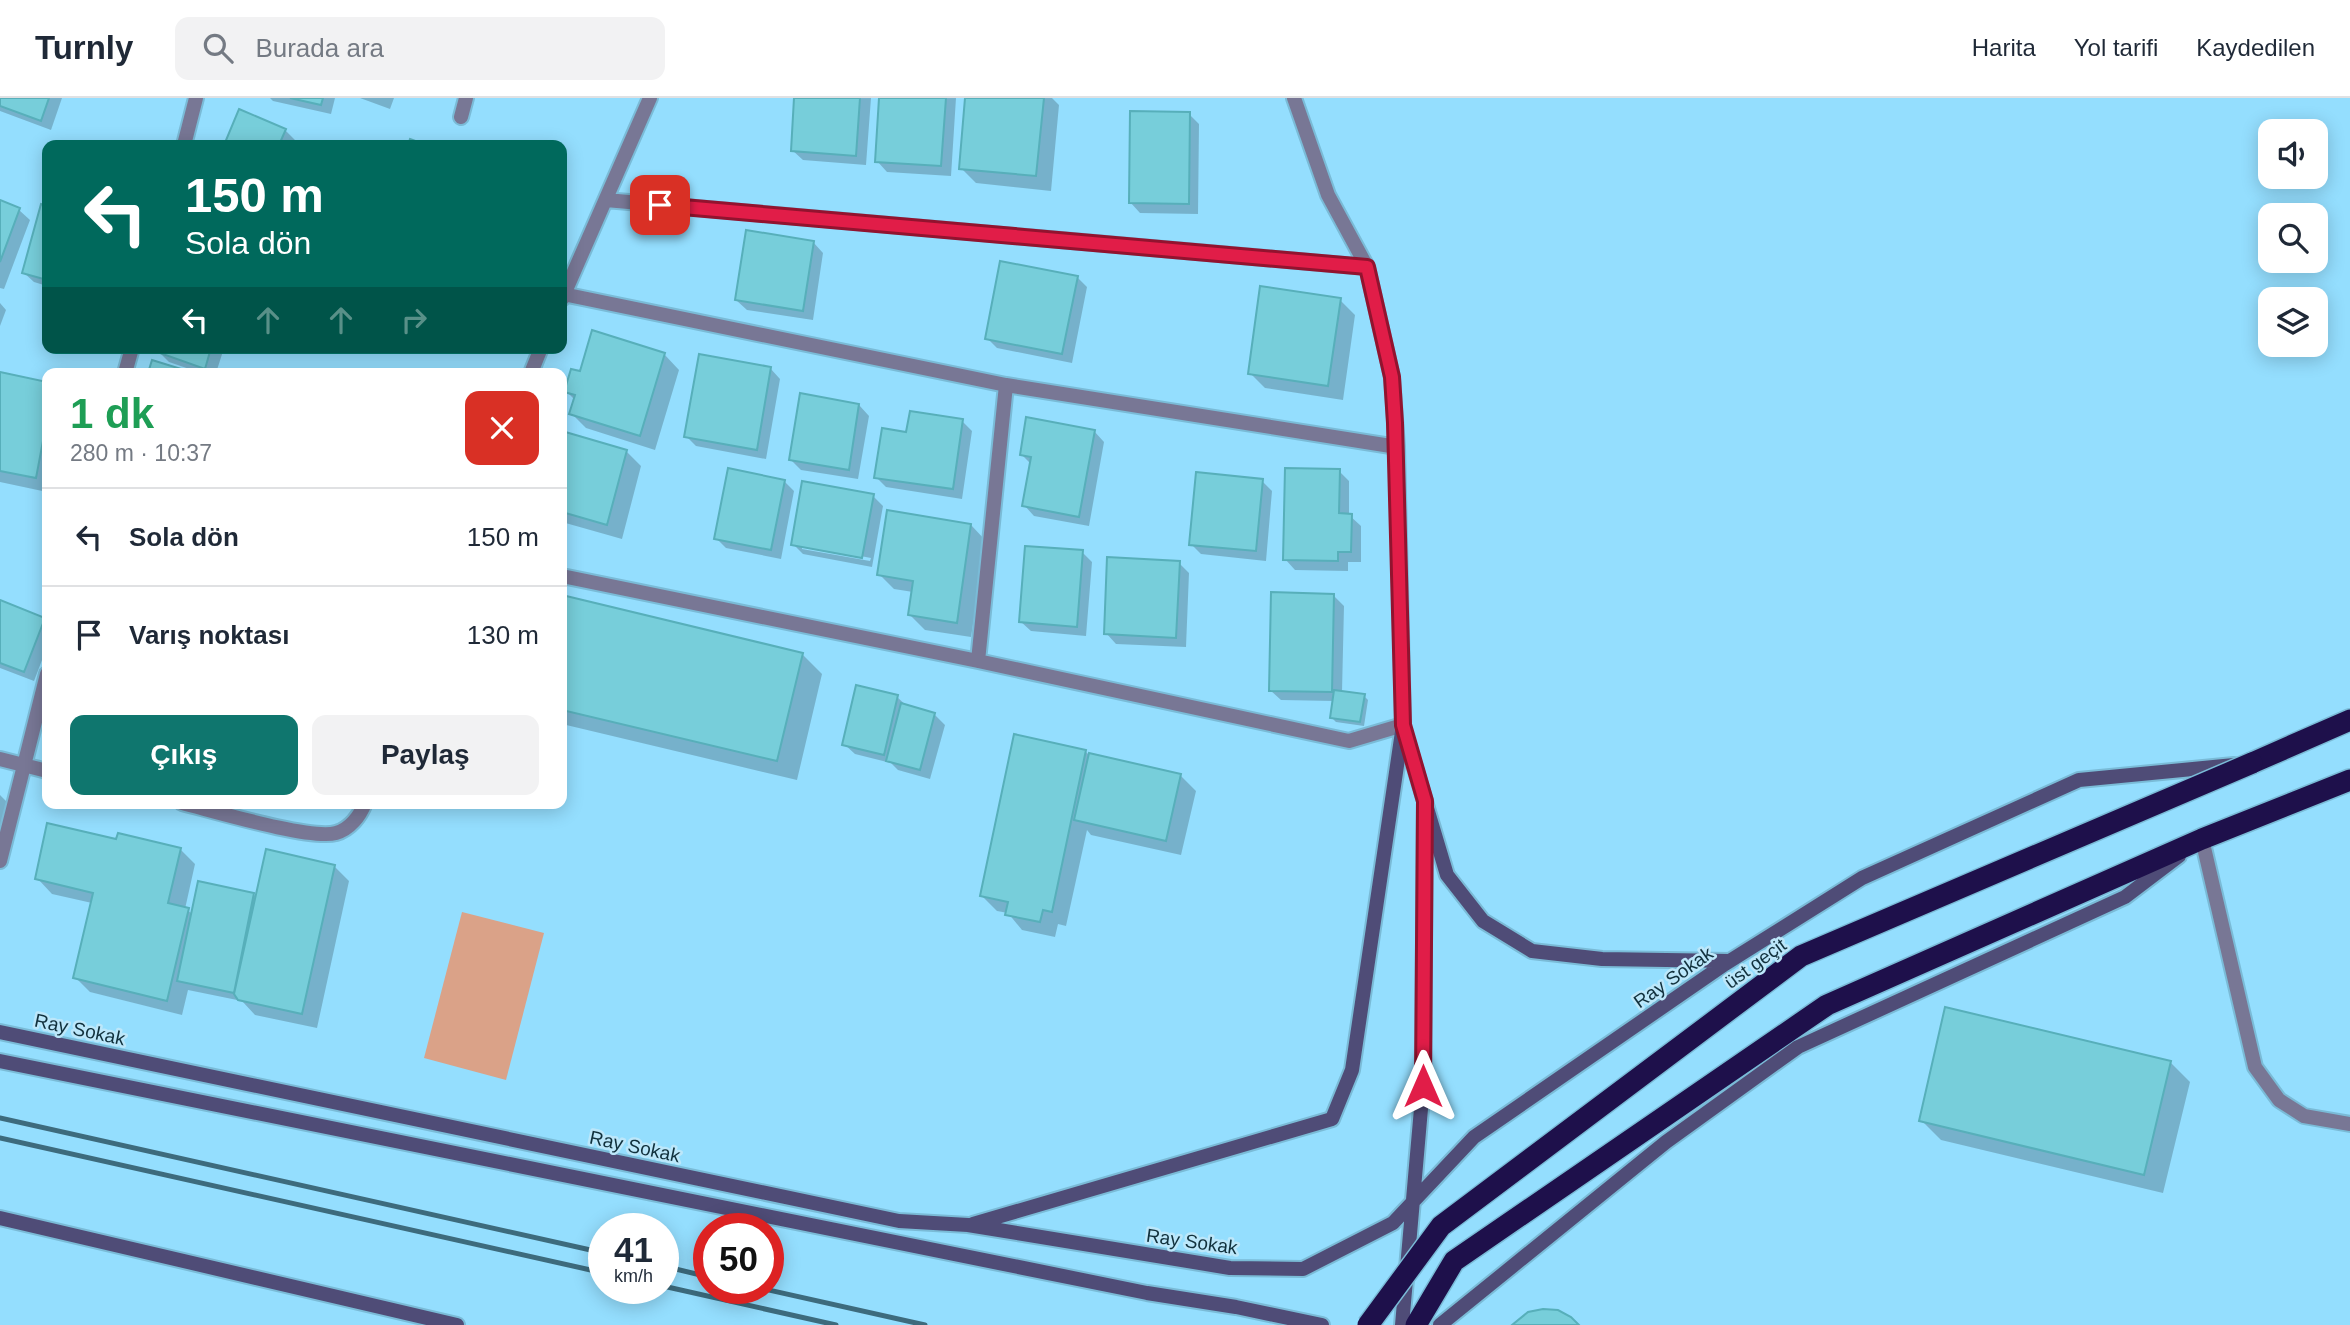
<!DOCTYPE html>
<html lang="tr">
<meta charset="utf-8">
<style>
:root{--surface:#fff;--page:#f2f2f3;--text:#1f2937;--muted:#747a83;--line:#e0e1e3;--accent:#0f766e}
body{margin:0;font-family:Arial,sans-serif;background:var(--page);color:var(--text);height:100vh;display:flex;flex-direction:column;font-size:26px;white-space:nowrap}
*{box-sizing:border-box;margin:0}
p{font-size:23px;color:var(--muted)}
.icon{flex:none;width:38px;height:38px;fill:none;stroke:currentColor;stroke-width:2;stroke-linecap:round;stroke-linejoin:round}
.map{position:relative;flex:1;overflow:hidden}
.sheet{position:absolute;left:42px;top:270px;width:525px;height:441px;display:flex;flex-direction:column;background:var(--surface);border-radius:14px;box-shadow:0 4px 18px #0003}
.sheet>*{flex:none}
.guide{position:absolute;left:42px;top:42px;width:525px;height:214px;border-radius:14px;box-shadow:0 4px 18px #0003;background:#00695c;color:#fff;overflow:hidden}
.controls{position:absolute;left:2258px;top:21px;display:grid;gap:14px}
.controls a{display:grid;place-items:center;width:70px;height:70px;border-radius:14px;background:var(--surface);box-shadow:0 4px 18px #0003;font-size:35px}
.speed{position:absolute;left:588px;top:1115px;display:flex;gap:14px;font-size:35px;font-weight:700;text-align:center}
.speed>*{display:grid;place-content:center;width:91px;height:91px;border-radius:50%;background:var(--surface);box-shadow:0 4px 18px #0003;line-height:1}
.speed small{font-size:18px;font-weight:400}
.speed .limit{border:10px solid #d22;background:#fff;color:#111}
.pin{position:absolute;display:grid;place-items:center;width:60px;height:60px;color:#fff;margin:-30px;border-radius:14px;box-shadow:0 4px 10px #0006}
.me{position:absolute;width:77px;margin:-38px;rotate:0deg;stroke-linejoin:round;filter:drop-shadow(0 0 5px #0008)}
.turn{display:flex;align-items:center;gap:24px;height:147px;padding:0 28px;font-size:32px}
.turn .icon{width:91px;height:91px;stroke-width:2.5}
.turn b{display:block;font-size:49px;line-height:60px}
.lanes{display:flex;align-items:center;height:66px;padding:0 28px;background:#0003;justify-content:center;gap:35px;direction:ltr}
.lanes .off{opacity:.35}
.round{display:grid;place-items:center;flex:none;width:74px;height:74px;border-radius:14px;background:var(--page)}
.summary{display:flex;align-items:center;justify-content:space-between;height:119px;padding:0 28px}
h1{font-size:42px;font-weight:700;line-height:52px;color:#1e9e55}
.primary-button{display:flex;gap:14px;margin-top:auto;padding:14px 28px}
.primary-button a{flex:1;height:80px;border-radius:14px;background:var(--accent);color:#fff;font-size:28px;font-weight:700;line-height:80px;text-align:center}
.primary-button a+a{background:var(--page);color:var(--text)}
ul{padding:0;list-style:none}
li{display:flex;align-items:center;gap:21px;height:98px;padding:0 28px;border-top:2px solid var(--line)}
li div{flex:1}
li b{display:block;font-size:26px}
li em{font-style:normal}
header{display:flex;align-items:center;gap:42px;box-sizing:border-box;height:98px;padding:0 35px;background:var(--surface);border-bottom:2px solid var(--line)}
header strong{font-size:33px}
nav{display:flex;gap:38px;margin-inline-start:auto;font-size:24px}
.search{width:490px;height:63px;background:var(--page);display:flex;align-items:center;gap:18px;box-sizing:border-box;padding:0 24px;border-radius:14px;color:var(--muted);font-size:26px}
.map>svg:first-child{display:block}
.green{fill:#daa288}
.shadow{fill:#0003;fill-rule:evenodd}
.building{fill:#77ceda;stroke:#57afba;stroke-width:2}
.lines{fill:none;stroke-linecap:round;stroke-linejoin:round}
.street-casing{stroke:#7abbd7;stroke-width:18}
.secondary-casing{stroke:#7abbd7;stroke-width:18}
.highway-casing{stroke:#7abbd7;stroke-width:24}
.street{stroke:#787795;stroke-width:14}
.secondary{stroke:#4f4c77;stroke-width:14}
.highway{stroke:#1e104b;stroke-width:21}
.rail{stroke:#3d6b7d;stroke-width:5}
.highway-bridge-casing{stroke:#7abbd7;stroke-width:24;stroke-linecap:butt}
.highway-bridge{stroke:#1e104b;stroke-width:21}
.route-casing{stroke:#92132f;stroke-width:18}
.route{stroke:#e11d48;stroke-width:12}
.labels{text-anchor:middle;stroke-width:5;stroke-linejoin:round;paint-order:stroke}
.street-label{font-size:19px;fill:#11313d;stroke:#bce7fa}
</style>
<header>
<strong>Turnly</strong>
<div class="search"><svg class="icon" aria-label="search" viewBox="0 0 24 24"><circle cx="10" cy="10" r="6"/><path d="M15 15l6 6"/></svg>Burada ara</div>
<nav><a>Harita</a><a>Yol tarifi</a><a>Kaydedilen</a></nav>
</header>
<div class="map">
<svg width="2350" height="1227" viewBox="0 0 2350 1227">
<rect width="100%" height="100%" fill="#94defe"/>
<!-- green -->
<path class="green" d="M462,814l82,21 -38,147 -82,-22z"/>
<!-- shadow -->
<path class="shadow" d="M0,0h62l-11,32 -51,-19z
M270,0h65l-4,16 -58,-13z
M360,0h34l-4,11z
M796,0h75l-5,67 -63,-5 -11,-10z
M881,0h75l-5,78 -64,-4 -10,-11z
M967,0h85l7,7 -8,86 -75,-8 -15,-15z
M240,13l45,19 10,10 -2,5h-67z
M1189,16l10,10 -1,90 -58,-1 -10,-11z
M0,104l19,8 11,10 -26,69 -4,-1z
M42,108l5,1v79l-13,-4 -11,-10z
M813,144l10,11 -10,67 -66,-10 -11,-10z
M1077,179l10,10 -15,76 -75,-15 -10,-10z
M1340,202l15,15 -12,85 -78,-12 -15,-15z
M0,205l6,7 -6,16z
M161,250h63l-8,25h-15l-32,-11 -10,-10z
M664,256l15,16 -24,80 -69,-22 -15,-15 4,-13 -9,-9 15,-18z
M770,270l10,11 -14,80 -70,-13 -10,-10z
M0,276l47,10v108l-47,-10z
M859,307l10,11 -11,63 -57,-9 -10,-10z
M962,323l10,10 -10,68 -76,-12 -10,-10 32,-43z
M1094,333l10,11 -15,84 -55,-10 -10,-11 8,-40 -10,-10z
M562,335l64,18 15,15 -19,73 -60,-17z
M1339,373l10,10v34l12,11v36h-13v9l-53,-1 -10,-11z
M784,383l10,10 -13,68 -55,-11 -10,-10z
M1262,383l10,10 -6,70 -65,-7 -10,-10z
M873,398l10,10 -11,61 -69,-13 -10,-10zM802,447l69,13 -1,3 -68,-12z
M971,427l15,16 -15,96 -46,-7 -15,-15 3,-23 -19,-3 -15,-15z
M1082,454l10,10 -6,74 -55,-5 -11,-10z
M1179,465l10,10 -3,74 -70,-3 -10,-11z
M1334,498l10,10 -2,86 22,4 4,4 -4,26 -28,-4 -5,-5 3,-16 -53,-1 -11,-10z
M562,499l240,57 20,20 -25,106 -235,-56z
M0,503l47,22v24l-13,34 -34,-13z
M897,599l11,10 26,7 11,11 -15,54 -32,-9 -7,-7 -36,-9 -11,-10z
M1085,653l4,4 92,21 15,15 -15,64 -90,-20 -4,-5 -21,96 -8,-2 -3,13 -33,-7 -14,-17 -11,-2 -15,-15z
M0,697l10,10 -10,54z
M118,744l62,7 15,15 -10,45 8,5 61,-19 3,3 77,-32 15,15 -32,147 -62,-13 -13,-14 -54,-11 -6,25 -92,-23 -15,-15 17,-74 -40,-9 -15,-16z
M2170,964l20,20 -27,111 -222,-53 -20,-20z"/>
<!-- building -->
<path class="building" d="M0,0h49l-8,23 -41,-15z
M290,0h33l-2,7z
M794,0h66l-4,58 -65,-5z
M879,0h67l-5,68 -66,-4z
M965,0h79l-8,78 -77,-7z
M239,11l47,20 -7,16h-55z
M1130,13l60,1 -1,92 -60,-1z
M410,41l16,6h-18z
M0,102l20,8 -20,54z
M41,106l6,2v74l-25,-7z
M746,132l68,11 -11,70 -68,-11z
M1000,163l78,15 -16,78 -77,-15z
M1260,188l81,12 -13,88 -80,-12z
M592,232l73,23 -25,83 -71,-22 6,-19 -11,-3 7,-23 9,2z
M159,250h52l-6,21 -48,-17z
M699,256l72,13 -14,83 -73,-13z
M152,262l42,13h-46z
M0,274l47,10v38l-11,58 -36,-7z
M800,295l59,11 -10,66 -60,-10z
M910,313l53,8 -10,70 -79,-11 8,-50 24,4z
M1026,319l69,13 -16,87 -57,-11 9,-49 -11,-2z
M562,333l65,19 -20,75 -45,-13z
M728,370l57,12 -14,70 -57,-11z
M1285,370l55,1 -1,44 13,1 -1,38h-13v9l-55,-1z
M1196,374l67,7 -7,72 -67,-6z
M802,383l72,13 -12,64 -71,-13z
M887,412l84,14 -14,99 -49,-8 5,-34 -36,-6z
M1025,448l58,4 -6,77 -58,-5z
M1107,459l73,4 -4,77 -72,-4z
M1271,494l63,2 -2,98 -63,-1z
M562,497l241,58 -26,108 -215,-51z
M0,502l45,18 -21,54 -24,-9z
M856,587l42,10 -14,60 -42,-10z
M1334,592l31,4 -5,28 -30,-4z
M901,605l34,10 -15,57 -34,-9z
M1014,636l72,16 -34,162 -9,-2 -3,12 -35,-7 3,-13 -28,-6z
M1089,655l92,21 -15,67 -92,-21z
M47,725l69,16 2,-6 63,15 -13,55 21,5 -22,93 -94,-23 20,-85 -58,-14z
M266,751l69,16 -33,149 -64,-14 -4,-6z
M198,783l56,12 -20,100 -57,-12z
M1945,909l226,54 -27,114 -225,-54z
M1543,1211l15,1 13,7 8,8h-67l16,-13z"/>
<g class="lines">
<!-- street casing -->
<g class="street-casing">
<path id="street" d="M461,19l5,-19
M184,47l12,-47
M606,102l761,67
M563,196l443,91 391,62
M562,201l88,-201
M125,275l7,-25
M531,275l10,-25
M562,478l416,85 371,80 54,-16 -6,-278 -5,-70 -25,-110 -39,-72 -34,-97
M978,563l28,-276
M0,661l47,12
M182,705c32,8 128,37 154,30 14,-4 24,-17 29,-30
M2202,741l53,228 24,33 25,16 46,8
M0,763l47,-187"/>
</g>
<!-- secondary casing -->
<g class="secondary-casing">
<path id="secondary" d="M1404,633l43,144 36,46 49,30 70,8 128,2
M0,934l899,189 69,4 262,43 73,1 90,-46 81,-86 251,-173 137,-86 217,-98 155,-15
M0,963l1147,232 89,14 86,18
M0,1120l457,107
M973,1126l359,-105 20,-49 51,-345
M1402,1227l21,-239 2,-285
M1440,1227l226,-183 132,-95 327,-150 54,-41"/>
</g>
<!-- highway casing -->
<g class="highway-casing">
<path id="highway" d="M2252,665l98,-43
M1416,1227l38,-64 373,-256 375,-166 148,-59"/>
</g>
<!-- street -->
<use href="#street" class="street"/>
<!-- secondary -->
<use href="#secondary" class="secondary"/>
<!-- highway -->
<use href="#highway" class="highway"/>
<!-- rail -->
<path class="rail" d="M0,1020l604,135
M0,1040l604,135
M663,1168l46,11
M663,1188l173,39
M760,1190l165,37"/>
<!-- highway-bridge casing -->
<g class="highway-bridge-casing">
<path id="highway-bridge" d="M1368,1227l73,-99 360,-270 451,-193"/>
</g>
<!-- highway-bridge -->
<use href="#highway-bridge" class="highway-bridge"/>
</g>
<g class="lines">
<!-- route casing -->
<g class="route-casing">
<path id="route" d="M660,107l707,62 25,110 3,46 8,302 22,76 -2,285"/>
</g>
<!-- route -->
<use href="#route" class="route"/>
</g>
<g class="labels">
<!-- street labels -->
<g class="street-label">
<text transform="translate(1755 865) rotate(-36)" y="7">üst geçit</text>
<text transform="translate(1673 879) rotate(-35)" y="7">Ray Sokak</text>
<text transform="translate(80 931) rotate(12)" y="7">Ray Sokak</text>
<text transform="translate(635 1048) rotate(12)" y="7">Ray Sokak</text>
<text transform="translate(1192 1143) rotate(8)" y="7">Ray Sokak</text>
</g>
</g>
</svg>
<div class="controls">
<a><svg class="icon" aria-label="sound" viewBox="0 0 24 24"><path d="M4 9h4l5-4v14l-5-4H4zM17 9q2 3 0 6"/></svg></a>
<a><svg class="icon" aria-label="search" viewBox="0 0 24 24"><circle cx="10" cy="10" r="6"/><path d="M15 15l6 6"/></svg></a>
<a><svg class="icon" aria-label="layers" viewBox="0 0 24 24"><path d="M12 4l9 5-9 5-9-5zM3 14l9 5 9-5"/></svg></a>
</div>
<div class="speed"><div>41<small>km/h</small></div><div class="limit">50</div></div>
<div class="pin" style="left:660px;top:107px;background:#d93025"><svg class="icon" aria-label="arrive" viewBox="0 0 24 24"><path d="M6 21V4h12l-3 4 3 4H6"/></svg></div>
<svg class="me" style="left:1423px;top:988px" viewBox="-20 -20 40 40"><path d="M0-17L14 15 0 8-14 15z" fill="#e11d48" stroke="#fff" stroke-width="4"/></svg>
<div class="guide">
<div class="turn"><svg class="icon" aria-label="left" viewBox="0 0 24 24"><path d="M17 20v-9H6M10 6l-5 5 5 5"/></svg><div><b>150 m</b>Sola dön</div></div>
<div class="lanes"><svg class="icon" aria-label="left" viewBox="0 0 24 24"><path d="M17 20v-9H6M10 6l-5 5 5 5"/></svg><svg class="icon off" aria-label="ahead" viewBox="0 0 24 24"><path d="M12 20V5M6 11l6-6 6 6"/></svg><svg class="icon off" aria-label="ahead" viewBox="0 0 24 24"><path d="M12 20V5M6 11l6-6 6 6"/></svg><svg class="icon off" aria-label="right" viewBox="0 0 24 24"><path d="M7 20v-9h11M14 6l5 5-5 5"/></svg></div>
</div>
<section class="sheet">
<div class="summary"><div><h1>1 dk</h1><p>280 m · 10:37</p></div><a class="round" style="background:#d93025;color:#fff"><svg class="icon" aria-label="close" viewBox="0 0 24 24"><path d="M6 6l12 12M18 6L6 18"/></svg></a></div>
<ul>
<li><svg class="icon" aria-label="left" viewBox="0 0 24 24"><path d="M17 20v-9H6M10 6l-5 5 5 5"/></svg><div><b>Sola dön</b></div><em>150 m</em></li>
<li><svg class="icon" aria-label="arrive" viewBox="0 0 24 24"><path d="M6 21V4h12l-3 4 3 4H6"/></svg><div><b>Varış noktası</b></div><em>130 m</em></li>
</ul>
<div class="primary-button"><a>Çıkış</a><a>Paylaş</a></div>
</section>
</div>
